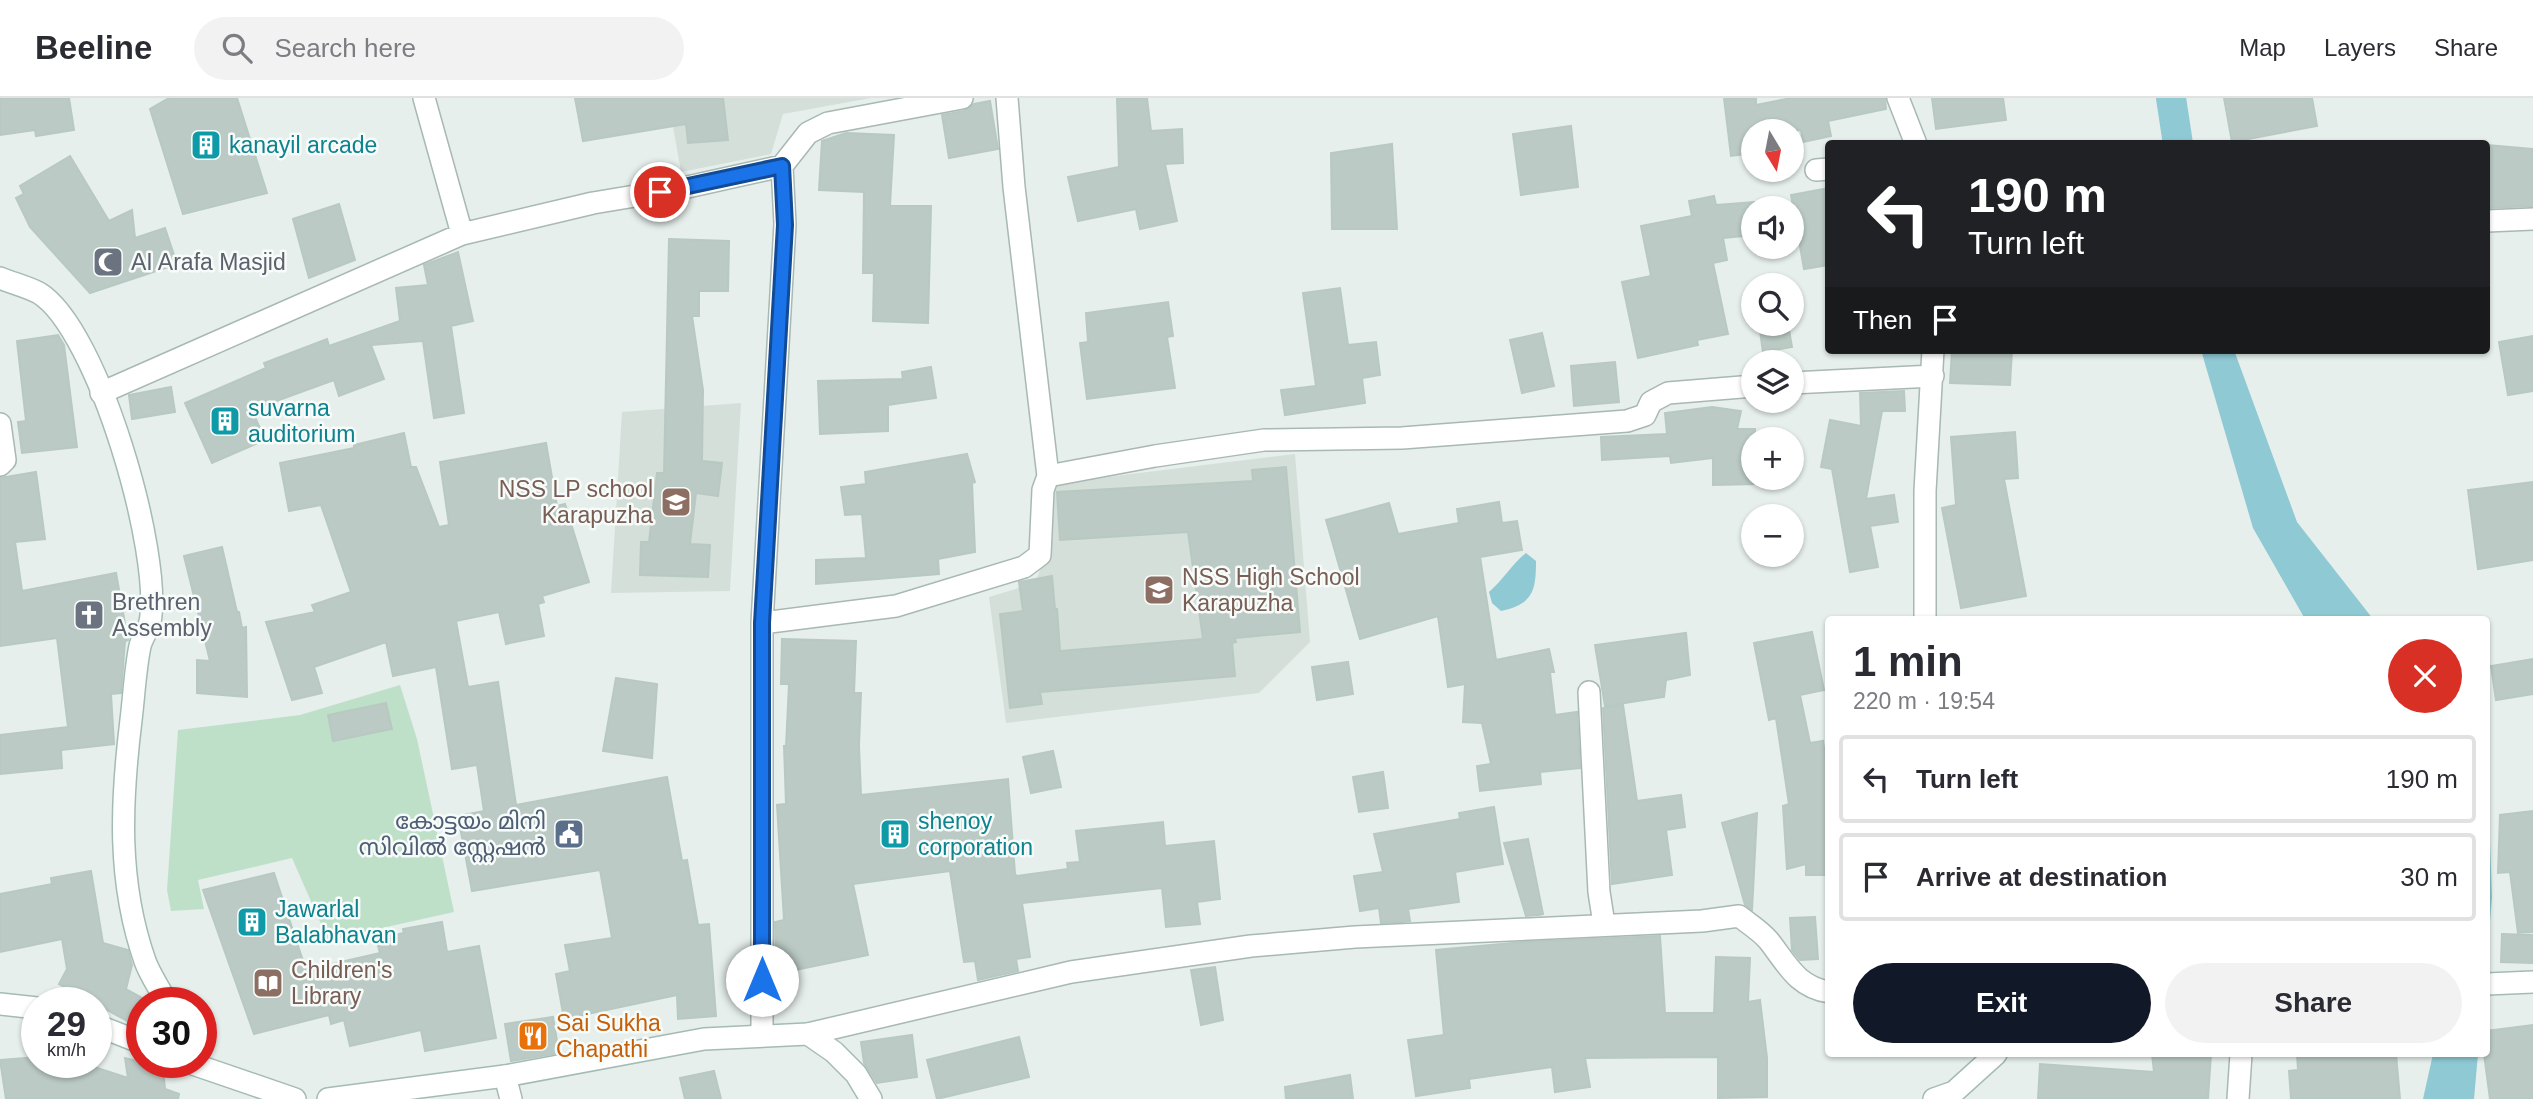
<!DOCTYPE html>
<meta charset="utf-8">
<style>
:root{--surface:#fff;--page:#f2f2f3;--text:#2b2b33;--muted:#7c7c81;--line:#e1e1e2;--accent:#111827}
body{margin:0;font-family:Arial,"Noto Sans Malayalam",sans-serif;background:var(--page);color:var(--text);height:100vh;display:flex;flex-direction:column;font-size:26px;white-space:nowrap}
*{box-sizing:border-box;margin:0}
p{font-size:23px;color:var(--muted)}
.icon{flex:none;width:38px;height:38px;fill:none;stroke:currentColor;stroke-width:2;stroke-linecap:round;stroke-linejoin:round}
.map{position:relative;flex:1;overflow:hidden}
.drawer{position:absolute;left:1825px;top:518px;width:665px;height:441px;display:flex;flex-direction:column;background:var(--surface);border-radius:7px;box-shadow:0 2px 5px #0004}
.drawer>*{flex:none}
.top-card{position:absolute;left:1825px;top:42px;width:665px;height:214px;border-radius:7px;box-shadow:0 2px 5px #0004;background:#202124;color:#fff;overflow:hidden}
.needle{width:46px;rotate:170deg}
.buttons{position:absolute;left:1741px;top:21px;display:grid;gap:14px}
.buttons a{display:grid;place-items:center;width:63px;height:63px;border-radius:50%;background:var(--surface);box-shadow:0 2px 5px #0004;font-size:35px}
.speed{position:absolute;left:21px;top:889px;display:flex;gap:14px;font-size:35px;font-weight:700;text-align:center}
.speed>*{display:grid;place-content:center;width:91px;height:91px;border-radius:50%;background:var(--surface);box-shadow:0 2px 5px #0004;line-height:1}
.speed small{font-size:18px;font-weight:400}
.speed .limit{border:10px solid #d22;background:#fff;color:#111}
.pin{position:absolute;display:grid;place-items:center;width:60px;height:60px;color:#fff;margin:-30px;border:4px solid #fff;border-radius:50%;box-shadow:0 2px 7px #0007}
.me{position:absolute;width:77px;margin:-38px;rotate:0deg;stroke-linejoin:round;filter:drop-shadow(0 0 5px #0008)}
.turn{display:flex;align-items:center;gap:24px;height:147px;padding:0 28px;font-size:32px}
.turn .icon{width:91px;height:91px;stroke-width:2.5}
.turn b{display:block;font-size:49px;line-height:60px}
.then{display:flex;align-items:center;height:66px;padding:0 28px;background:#0003;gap:14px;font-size:26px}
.round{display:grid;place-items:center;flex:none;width:74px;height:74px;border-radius:37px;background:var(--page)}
.summary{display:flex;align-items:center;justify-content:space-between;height:119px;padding:0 28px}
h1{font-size:42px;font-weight:600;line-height:52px}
.button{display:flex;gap:14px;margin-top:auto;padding:14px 28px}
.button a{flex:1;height:80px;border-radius:42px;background:var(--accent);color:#fff;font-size:28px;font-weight:600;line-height:80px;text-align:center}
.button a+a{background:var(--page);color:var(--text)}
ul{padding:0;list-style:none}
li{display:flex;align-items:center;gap:21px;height:88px;margin:0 14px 10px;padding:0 14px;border:4px solid var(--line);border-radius:7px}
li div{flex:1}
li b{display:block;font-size:26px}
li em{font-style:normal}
header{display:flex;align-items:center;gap:42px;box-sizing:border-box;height:98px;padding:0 35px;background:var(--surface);border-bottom:2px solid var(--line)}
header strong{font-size:33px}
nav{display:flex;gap:38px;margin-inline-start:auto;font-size:24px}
.search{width:490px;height:63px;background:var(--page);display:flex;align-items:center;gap:18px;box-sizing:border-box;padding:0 24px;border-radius:38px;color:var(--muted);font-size:26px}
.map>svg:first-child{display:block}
.built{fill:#d4dfda}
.green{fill:#bfe0c8}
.water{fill:#8ec9d4}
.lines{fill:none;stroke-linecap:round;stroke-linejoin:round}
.canal{stroke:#8ec9d4;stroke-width:30}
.building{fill:#bbcac4;stroke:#b8c9c2;stroke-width:2}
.minor-casing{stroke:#a8b8b2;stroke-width:24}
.secondary-casing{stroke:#a4bbb3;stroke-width:24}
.minor{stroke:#fff;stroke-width:21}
.secondary{stroke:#fff;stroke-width:21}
.route-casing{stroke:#114b97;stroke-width:18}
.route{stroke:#1a73e8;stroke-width:12}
.labels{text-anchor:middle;stroke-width:5;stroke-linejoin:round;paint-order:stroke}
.culture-label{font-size:23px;fill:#0d838f;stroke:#f7fbf9;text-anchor:start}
.worship-label{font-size:23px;fill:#5b616d;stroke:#f7fbf9;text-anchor:start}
.education-label{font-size:23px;fill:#785e54;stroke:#f7fbf9;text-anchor:start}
.service-label{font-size:23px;fill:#4e5e75;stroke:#f7fbf9;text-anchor:end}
.food-label{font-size:23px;fill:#c56008;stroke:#f7fbf9;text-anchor:start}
</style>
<header>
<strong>Beeline</strong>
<div class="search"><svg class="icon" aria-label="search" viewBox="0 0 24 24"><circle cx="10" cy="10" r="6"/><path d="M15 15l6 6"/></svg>Search here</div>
<nav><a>Map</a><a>Layers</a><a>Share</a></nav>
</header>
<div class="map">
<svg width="2533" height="1001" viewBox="0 0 2533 1001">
<rect width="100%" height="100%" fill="#e6efeb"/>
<!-- built -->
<path class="built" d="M668,0h203l-88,16 -12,40 -90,18z
M741,305l-11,188 -119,2 11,-181z
M1295,356l15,188 -51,51 -253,30 -17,-126 46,-14 18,-46 -4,-53z"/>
<!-- green -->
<path class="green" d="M400,587l17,54 37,173 -126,28 -36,-82 -94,22 6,29 -33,2 -4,-21 11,-160 122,-15z"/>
<!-- water -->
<path class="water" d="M2201,252h33l63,172 76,97h-68l-52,-91z
M1526,455l10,8c0,30 -3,43 -35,50l-9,-8 -3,-11c14,-12 23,-28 37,-39z
M2487,658l5,141 -5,61z
M2433,956h45l-4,45h-51z"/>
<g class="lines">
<!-- canal -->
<path class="canal" d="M2171,0l7,46"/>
</g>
<!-- building -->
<path class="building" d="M0,0h69l5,32 -38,6 -1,-6 -35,5z
M169,0h68l30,95 -84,21 -33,-105z
M575,0h148l5,42 -40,3 -2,-19 -103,17z
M1117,0h30l4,33 31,-2 1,34 -18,1 12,57 -37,8 -4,-20 -58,12 -10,-44 51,-10z
M1724,0h32v7l35,-7h94l1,11 -58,12 3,15 -28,6 -2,-12 -47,1v22l-23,3z
M1932,0h71l3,22 -70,9z
M2224,0h88l5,28 -85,16z
M990,3l8,48 -49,9 -7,-43 22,-4 10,-7z
M1571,28l7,61 -57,8 -8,-61z
M846,35l48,2 -4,71h41l-3,117 -55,-2 1,-48h-11l1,-81 -45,-2 3,-49z
M1392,46l5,85h-65l-1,-76z
M2487,47l46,4v57l-46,2z
M70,58l39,65 23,-11 3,28 30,-10 12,36 -87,29 -60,-66 -14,-29 8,-4 -4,-8z
M1829,90v77l-25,4 -13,-74z
M1714,98l2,9 38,-3v33l-31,3 4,22 -14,3 15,71 -31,6 1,5 -60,13 -16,-76 29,-6 -10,-50 51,-10 -3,-15z
M339,106l16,56 -46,18 -16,-59z
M669,141l60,2 -1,50h-29v25h-7l11,74 -1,71 20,2 -4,33 -22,-3 -6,51 20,1 -2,32 -68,-2 1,-33h8l8,-69h7z
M458,154l15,69 -22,5 13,87 -30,5 -11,-77 -52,4 13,34 -45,17 -5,-16 -82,30 13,30 -53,23 -27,-60 81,-35 -2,-5 63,-24 2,7 71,-25 -4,-33 32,-3 -4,-20z
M1340,190l8,57 28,-3 4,33 -18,3 3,25 -80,12 -4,-25 35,-4 -13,-93z
M1168,204l5,34 -6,1 8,51 -88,11 -7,-56 8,-1 -2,-29z
M1759,226h29l4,23 -29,5z
M1542,235l12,53 -32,7 -12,-53z
M58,237l6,10 13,102 -55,6 -4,-31 8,-1 -9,-80z
M2533,238v55l-25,4 -9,-53z
M1952,252h60l-2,35 -60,-2z
M1615,264l4,40 -45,4 -3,-40z
M931,269l5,31 -48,7v26l-68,3 -2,-53 85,-2 -1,-7z
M171,289l4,25 -43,7 -3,-24z
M1904,293l1,20h-23l-16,88 28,-4 4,27 -28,4 8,41 -28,5 -18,-103 -11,-2 9,-47 31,6 -1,-33z
M1712,309l29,4 -4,18h18l-1,49h2l1,6 -44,1v-27l-42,5 -1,-7 -68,4 -1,-23 66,-3 -2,-21z
M2015,334l3,46 -14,1 22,117 -65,12 -19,-100 14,-3 -5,-68z
M404,335l7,34h5l23,60 10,-2 -9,-63 106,-19 11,63 8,-2 24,78 -47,14 2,6 -6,2 6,32 -38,8 -7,-32 -43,9 12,66 30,-5 18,123 151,-28 15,84 5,-1 11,65 11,-1 7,92 -38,3 -1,-24 -113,24 -8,-45 14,-3 -5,-26 47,-7 -12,-68 -128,21 -14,-75 26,-5 -7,-46 -25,4 -16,-102 -43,9 -7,-34 -72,25 8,26 -30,7 -26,-78 49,-10 -3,-7 39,-13 -30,-87 -32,6 -9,-48 74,-15v-3z
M967,356l8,28 -3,1 3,69 -37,7 1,15 -123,10v-24l50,-2 -4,-44 -17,1 -4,-28 25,-3 -1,-12z
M1286,369l14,165 -65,6 1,4 -4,1 3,33 -195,16 2,12 -32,4 -10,-94 23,-3 -4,-29 33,-6 3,33h2l3,42 143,-12 -15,-107 -128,8 -3,-48 196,-11 -1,-11z
M36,374l9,67 -30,3 7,49 94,-18 12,67 -3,1 -4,52 -10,1 3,50 -53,6 1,18 -62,6v-39l68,-8 -11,-89 -57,8v-168z
M2533,384v78l-55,9 -10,-79z
M1499,404l3,21 15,-2 5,29 -42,7 16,103 53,-11 5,23h-4l5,43 22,-3 3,56 -40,4 1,12 -61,7 -3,-25 14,-2 -9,-41 -19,-1 2,-38 -17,3 -10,-71 -78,23 -34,-119 63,-17 9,31 61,-11 -2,-14z
M222,449l15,65h2l3,16 4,-1 1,70 -50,-4v-33l13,1 -26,-105z
M1812,534l12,58 -24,5 10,48 13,-2 6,39v95h-23v-11l-19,5 -4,-63 6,-2 -13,-86 -7,2 -15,-77z
M1686,535l4,42 -24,5 -2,17 -59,9 -10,-61z
M782,541l74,2 -2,52h7l-2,53 2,49 147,-16 7,95 2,2 51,-7 -1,-6 13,-1 -4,-31 87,-9 2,24 49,-5 6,58 -23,3 3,22 -34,3 -4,-39 -140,15 8,54 -14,2 2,12 -40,9 -3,-19 -11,1 -14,-91 -97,13 15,71 -92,19 -1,-52 9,-2 -7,-115 9,-1 -2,-58h2l3,-62h-8z
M2533,561v35l-37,6 -5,-34z
M1348,564l5,32 -36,6 -5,-33z
M616,580l41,6 -5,74 -49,-7z
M386,605l6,26 -59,12 -5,-26z
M1623,607l14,96 44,-6 4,32 -19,3 6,45 -60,9 -9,-176z
M1053,653l8,36 -30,6 -8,-36z
M1383,674l5,36 -29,4 -6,-35z
M1494,709l9,57 -48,8 4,30 -51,7 2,12 -7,1 -22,1 -2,-15 -19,3 -6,-35 29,-4 -9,-38 86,-15 -1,-6z
M2533,713v121l-15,1 -8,-61 -12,1 2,-58z
M1757,715l-5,97 -7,-5 -23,-82z
M1528,741l15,75 -4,1 -13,1 -22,-73z
M91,773l12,72 25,7 4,15 -6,24 18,10 -13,24 -72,-39 8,-15 -5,-30 -62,13v-58l52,-10 -1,-6z
M274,775l32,97 74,-17 -4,-14 28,-6 -1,-4 39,-7 5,30 32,-6 17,92 -71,13 -4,-21 -71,16 -6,-26 -13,4 -2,-9 -75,19 -51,-144z
M1815,819l3,42 -18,1 -8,-10 -2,-32z
M2502,836l31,1v28l-32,-1z
M1660,838l5,77h49l2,-56 34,1 -2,44 12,-2 7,58v39l-49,1v-41l-133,1 5,29 -35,5 -3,-25 -83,12 1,9 -54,8 -8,-56 36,-5 -8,-85 88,-8z
M1215,869l8,53 -22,5 -10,-55z
M553,919l6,36 -48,8 -6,-37z
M2533,927v74h-43l-6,-45h3v-23z
M912,937l5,42 -40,6 -13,-20 -3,-21z
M1019,939l10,40 -92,22 -10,-39z
M2152,956h59l-3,45h-170l2,-35 114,8z
M2297,956h99l4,45h-109l-2,-28 9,-1z
M37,959v5h42l49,16 -3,-20 38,9 2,22 14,5 -1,5h-172l-6,-39z
M714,973l7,28h-36l-5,-21z
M1350,977l3,24h-67l-1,-12z"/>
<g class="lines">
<!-- minor casing -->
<g class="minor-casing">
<path id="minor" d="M424,0l38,136
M1898,0l18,46
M1816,72l13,-1
M2487,123l46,-2
M1792,285l141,-7
M101,295l361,-159 131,-31 90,-15 99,-22 26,-33 20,-10 134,-25
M0,326l5,36 -5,5
M1048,378l107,-20 109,-16 138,-2 225,-17 18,-6 6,-13 17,-9 86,-7
M1925,522v-129l8,-141
M762,525l134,-17 128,-39 16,-12 3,-65 5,-14 -34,-289 -7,-89
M1589,594l10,200 5,32
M808,936l263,-62 180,-26 104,-9 347,-16 37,-5c10,8 22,15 30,25 18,23 28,46 60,51
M762,937v-412l23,-399 -3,-58
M505,978l6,23
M2238,1001l3,-45"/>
</g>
<!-- secondary casing -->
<g class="secondary-casing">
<path id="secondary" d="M0,180c12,5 28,9 39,15 59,36 124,262 111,329 -2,8 -8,16 -10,24 -5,24 -6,50 -9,74 -10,82 -14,161 14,241 5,14 15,28 22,42
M2487,886l46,-2
M0,906l37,4
M96,927l46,18
M187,964l108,37
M328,1001l177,-23 199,-37 104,-5 26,18 22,22 15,25
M1934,1001l20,-7 42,-38"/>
</g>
<!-- minor -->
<use href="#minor" class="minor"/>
<!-- secondary -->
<use href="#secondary" class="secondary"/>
</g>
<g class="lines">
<!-- route casing -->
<g class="route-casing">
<path id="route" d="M660,94l122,-26 3,59 -23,398v357"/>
</g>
<!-- route -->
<use href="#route" class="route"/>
</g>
<!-- icons -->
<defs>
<g id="building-square" transform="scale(1.575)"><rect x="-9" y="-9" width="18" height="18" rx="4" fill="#0f9aa8" stroke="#f7fbf9"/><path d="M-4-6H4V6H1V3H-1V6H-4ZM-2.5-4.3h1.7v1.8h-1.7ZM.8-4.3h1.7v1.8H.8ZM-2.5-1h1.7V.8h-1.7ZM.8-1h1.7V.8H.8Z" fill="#fff"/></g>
<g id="mosque-square" transform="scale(1.575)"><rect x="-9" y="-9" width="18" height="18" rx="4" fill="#6b7280" stroke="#f7fbf9"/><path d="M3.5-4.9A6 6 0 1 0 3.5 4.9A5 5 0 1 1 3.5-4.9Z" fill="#fff"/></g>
<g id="school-square" transform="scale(1.575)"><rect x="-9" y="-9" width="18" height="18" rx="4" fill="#8d6e63" stroke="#f7fbf9"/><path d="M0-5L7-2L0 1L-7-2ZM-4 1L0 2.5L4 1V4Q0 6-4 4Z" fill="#fff"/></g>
<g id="church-square" transform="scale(1.575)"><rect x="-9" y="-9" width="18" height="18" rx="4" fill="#6b7280" stroke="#f7fbf9"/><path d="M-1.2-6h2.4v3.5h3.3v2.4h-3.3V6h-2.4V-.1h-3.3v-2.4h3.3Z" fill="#fff"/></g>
<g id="civic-square" transform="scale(1.575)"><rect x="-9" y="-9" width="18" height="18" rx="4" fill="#5c6f8a" stroke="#f7fbf9"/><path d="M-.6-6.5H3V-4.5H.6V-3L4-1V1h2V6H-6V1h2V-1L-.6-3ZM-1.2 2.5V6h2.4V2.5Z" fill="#fff"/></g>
<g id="library-square" transform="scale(1.575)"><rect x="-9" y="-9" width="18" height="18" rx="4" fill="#8d6e63" stroke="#f7fbf9"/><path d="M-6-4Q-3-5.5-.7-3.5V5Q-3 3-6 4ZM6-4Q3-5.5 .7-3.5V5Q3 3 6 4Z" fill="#fff"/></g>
<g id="restaurant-square" transform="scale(1.575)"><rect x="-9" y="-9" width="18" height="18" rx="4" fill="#e8710a" stroke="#f7fbf9"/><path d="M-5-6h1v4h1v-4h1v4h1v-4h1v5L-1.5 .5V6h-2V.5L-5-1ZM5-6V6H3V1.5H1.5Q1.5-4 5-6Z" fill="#fff"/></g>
</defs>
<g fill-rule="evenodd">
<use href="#building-square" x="206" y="47"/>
<use href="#mosque-square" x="108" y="164"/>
<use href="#building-square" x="225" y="323"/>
<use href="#school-square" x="676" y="404"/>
<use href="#school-square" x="1159" y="492"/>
<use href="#church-square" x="89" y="517"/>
<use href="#civic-square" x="569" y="736"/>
<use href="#building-square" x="895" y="736"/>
<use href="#building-square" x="252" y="824"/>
<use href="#library-square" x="268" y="885"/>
<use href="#restaurant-square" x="533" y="938"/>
</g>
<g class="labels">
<!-- culture labels -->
<g class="culture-label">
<text x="229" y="55">kanayil arcade</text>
<text x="248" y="318">suvarna<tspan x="248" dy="26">auditorium</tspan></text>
<text x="918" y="731">shenoy<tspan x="918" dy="26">corporation</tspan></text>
<text x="275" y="819">Jawarlal<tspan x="275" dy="26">Balabhavan</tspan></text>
</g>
<!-- worship labels -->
<g class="worship-label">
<text x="131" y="172">AI Arafa Masjid</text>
<text x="112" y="512">Brethren<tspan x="112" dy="26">Assembly</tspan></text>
</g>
<!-- education labels -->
<g class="education-label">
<text x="653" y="399" text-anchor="end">NSS LP school<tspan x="653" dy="26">Karapuzha</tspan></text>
<text x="1182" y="487">NSS High School<tspan x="1182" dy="26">Karapuzha</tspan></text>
<text x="291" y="880">Children's<tspan x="291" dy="26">Library</tspan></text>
</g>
<!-- service labels -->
<g class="service-label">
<text x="546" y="731">കോട്ടയം മിനി<tspan x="546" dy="26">സിവിൽ സ്റ്റേഷൻ</tspan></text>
</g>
<!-- food labels -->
<g class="food-label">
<text x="556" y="933">Sai Sukha<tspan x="556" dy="26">Chapathi</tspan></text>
</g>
</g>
</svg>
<div class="buttons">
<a><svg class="needle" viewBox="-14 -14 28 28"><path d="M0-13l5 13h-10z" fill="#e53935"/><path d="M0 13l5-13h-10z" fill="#7c7c81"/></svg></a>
<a><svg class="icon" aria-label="sound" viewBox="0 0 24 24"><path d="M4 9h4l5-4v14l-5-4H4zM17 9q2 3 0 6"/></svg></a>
<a><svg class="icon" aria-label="search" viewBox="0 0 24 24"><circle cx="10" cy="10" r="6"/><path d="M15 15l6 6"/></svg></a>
<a><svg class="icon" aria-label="layers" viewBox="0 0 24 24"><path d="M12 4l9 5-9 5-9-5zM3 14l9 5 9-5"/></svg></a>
<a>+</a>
<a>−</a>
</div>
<div class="speed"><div>29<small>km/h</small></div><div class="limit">30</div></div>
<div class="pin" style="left:660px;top:94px;background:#d93025"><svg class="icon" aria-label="arrive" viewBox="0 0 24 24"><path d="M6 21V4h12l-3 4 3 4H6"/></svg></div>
<svg class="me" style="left:762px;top:882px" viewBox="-20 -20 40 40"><circle r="19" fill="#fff"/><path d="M0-13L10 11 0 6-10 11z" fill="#1a73e8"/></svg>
<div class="top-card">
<div class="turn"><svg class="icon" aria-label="left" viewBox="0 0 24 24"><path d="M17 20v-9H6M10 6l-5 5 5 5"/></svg><div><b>190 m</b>Turn left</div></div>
<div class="then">Then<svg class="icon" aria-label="arrive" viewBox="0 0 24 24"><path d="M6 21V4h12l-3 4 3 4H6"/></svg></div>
</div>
<section class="drawer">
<div class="summary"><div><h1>1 min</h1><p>220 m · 19:54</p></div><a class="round" style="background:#d93025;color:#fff"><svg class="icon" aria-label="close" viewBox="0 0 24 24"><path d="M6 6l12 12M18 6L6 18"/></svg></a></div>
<ul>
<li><svg class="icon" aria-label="left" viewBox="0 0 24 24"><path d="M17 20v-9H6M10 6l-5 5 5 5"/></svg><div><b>Turn left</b></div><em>190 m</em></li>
<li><svg class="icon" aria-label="arrive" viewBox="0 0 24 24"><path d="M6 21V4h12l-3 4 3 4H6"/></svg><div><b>Arrive at destination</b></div><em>30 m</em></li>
</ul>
<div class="button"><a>Exit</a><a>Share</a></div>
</section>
</div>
